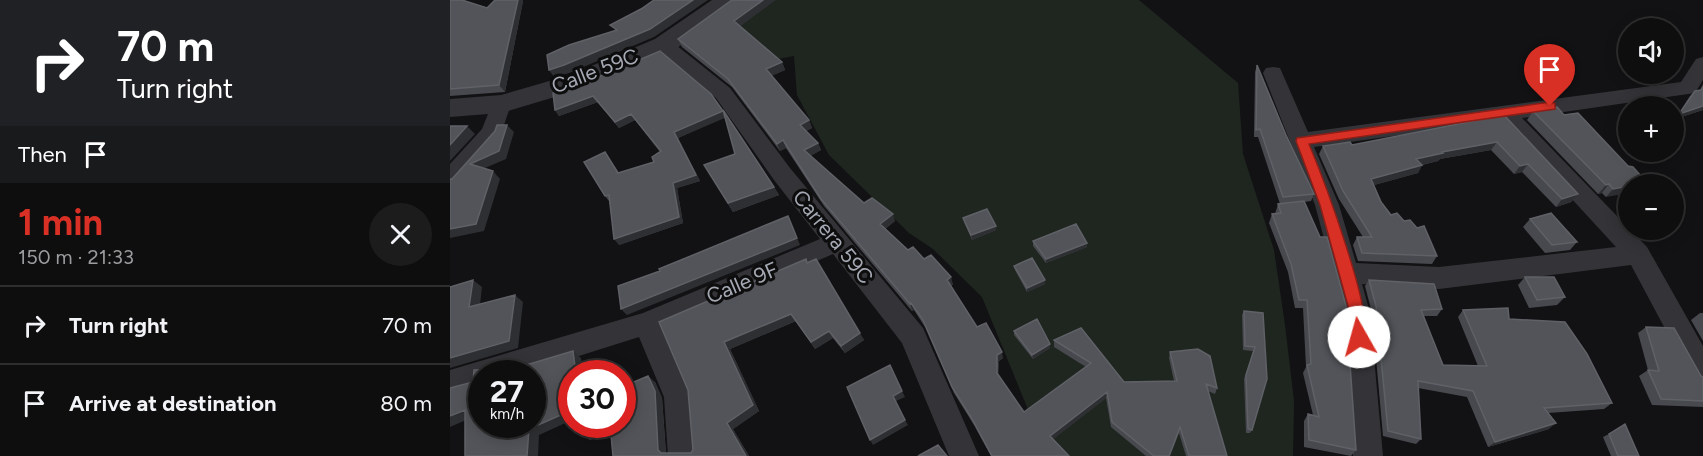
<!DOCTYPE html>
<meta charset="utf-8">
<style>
:root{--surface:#0e0e0f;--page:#1c1c1d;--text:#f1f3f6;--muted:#9b9c9e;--line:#2e2e2f;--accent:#d93025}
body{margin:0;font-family:Figtree,sans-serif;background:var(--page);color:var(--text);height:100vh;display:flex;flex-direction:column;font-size:22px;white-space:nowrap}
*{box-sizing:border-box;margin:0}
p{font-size:20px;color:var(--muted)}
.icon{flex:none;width:33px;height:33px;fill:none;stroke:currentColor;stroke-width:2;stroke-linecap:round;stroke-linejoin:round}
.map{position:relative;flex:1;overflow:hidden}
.sheet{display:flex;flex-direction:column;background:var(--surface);width:450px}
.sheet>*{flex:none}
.top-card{background:#202124;color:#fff;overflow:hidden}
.fabs{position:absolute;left:1168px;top:18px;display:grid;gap:12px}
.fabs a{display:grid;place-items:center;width:66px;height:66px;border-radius:50%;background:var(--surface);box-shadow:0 3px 15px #0003,0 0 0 2px var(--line);font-size:30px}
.speed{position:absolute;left:18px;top:360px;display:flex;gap:12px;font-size:30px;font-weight:700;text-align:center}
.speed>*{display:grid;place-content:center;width:78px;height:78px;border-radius:50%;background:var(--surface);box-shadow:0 3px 15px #0003,0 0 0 2px var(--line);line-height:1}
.speed small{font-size:15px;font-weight:400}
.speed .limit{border:9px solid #d22;background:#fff;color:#111}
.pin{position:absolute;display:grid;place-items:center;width:51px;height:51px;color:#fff;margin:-62px -26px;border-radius:50% 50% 50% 0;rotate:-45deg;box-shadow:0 0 6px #0007}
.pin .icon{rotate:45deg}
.me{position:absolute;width:66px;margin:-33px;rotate:353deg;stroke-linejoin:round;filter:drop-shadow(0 0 4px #0008)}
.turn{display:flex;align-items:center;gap:21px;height:126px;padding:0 18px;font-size:27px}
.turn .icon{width:78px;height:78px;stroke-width:2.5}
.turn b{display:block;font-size:42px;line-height:51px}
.then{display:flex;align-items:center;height:57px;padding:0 18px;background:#0003;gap:12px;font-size:22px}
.round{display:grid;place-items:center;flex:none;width:63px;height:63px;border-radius:32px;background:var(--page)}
.head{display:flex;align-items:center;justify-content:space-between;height:102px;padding:0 18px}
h1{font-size:36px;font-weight:700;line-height:45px;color:var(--accent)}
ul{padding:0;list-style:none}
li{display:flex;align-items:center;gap:18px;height:78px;padding:0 18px;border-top:2px solid var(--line)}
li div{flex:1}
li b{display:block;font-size:22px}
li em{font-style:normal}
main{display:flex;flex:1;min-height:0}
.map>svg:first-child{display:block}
.green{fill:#1f2620}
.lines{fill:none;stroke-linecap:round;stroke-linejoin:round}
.minor{fill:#343438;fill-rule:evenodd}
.tertiary{fill:#343438;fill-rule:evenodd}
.wall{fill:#48494e}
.shaded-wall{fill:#2e2f32}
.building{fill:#525459;stroke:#5f6167;stroke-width:1.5;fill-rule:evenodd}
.route{fill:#d93025;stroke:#8d1f18;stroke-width:1.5}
.labels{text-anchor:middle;stroke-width:6;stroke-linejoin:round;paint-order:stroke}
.street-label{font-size:21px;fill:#a5a9b3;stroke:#0d0d0e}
</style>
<main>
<section class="sheet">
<div class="top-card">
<div class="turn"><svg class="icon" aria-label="right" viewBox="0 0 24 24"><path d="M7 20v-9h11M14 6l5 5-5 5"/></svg><div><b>70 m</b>Turn right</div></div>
<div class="then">Then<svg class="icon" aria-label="arrive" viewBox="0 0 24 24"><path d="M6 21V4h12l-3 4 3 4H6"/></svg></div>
</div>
<div class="head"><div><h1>1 min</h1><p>150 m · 21:33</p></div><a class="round"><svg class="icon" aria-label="close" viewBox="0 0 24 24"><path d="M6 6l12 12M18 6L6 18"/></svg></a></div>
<ul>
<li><svg class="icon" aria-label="right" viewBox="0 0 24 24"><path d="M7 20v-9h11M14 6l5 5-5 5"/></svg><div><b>Turn right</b></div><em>70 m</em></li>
<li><svg class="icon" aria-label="arrive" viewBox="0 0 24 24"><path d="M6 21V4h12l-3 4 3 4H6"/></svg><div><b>Arrive at destination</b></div><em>80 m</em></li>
</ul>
</section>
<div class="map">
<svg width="1253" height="456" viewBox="0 0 1253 456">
<rect width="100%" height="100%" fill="#121214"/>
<!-- green -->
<path class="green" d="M308,0h381l99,83 5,71 31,96 11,75 9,76 -1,55h-252l-14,-49 -45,-110 -49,-48 -24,-16 -80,-78 -32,-60 -3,-39 -43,8 -26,-24z"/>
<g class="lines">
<!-- minor -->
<path class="minor" d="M214,39l7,2 59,47 60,80 133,160 56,128h-30l-47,-113 -69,-89 -170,74 29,69 6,59h-30l-4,-59 -25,-60 -117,37h-40v12l-32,10v-26l193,-57 177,-74 -46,-59 -58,-82 -59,-49 -3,-4 3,-4z
M1253,57v23l-8,13 -173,25 125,129 56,99v39l-10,-4 -62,-116 -192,24 -77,-5 8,29 13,143h-30l-9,-143 -29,-108 -52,-132 3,-5 7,-1 7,1 28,64 373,-50 15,-23zM1050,121l116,126 -177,20 -83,-4 -17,-58 -25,-58z
M51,97l7,2 3,5 -11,33 -42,48 -8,2v-23l32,-35 12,-30z"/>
<!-- tertiary -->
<path class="tertiary" d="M262,0h27l-4,5 -62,46 -85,36 -87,26 -51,4v-18l51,-4 69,-20 85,-36z"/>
</g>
<!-- wall -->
<path class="wall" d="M0,0l37,8 8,-8h28v1l-18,91 -55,4z
M290,26l42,36 3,8 -14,6 38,44 3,8 -6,3 12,12 3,7 -11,6 54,47 31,18 -10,8 23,21 16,9 29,25 -2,2 26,41 26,31 -4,3 -1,14 26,37 62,-45 -32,-20v-7l70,42 50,-1 -5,-23 1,-6 47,36 -2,6 -7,-3 19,65h-41l-7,-23 -9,23h-24l-35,-29 -5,-29 -53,41 16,17h-78l-17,-31 -20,-32 -29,-66 -11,-17 -2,1 -88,-105 -38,-58 -6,3 -48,-64 -50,-40 -4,-8z
M807,65l29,70 28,59 -3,7 -7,1 52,248 -5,6 -47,-9v-26l4,-7 5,1 -10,-42 3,-6 -3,-59h-8l-7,-36 -19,-49 3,-9h3l3,-10h2l-22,-67h-4l1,-65z
M1253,84v26l-28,9 15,-23 5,-5 5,-1z
M103,93l158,1 63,93 5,8 -46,17 -29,-47 31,-11 -10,-37 -47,21 22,43 -23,7 6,35 -64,22 -10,-44 -4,-5 4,-38 10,15 35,-11 6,-10 -25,-32 -16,8 -21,-26 -39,14 -4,-6z
M1083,111l31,4 83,68 -2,1h-16l-23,13 -4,-4 -4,1 -71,-74z
M1054,115l74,79 -7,8 -15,5 -34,-35 -8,2 -23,-24 -51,9 -2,2 -16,4 -4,8 -44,12 7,17 10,13 13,6 33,35 -5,8 -74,-3 -5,-16 4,-8h6l-24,-38 -20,-45 4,-8 29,-1z
M513,218l33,8v4l-24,10 -8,-18z
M1080,219l47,23 -7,8 -25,3 -22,-26z
M583,241l54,6 -41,16 -13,-17z
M358,263l56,77 -19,13 -12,-15 -18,11 -19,-28 -66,28 29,62 -26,18 16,27h-136l-3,-25 -20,9 -9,-6 74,-52 7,16 4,55h25l2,-3 -5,-60z
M564,266l31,18 -18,8 -12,-22z
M1075,277l40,20 -8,8 -28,3 -11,-23z
M919,280l73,29 -5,7h-13l19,49 35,1 -20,-49 5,-7 46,9 103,84 -8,6 -56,4 1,16 -61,18 -21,-50 -49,-9 3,51 -5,5 -33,-8 -11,-123 -7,-27z
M794,311l19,2 -11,117 -2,3h-4l-2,-54 9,-28 -10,-1 -1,-35z
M1250,313h3v28l-12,-21z
M1196,327l57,50v30l-51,-2 -13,-29 9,-6 -10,-37z
M564,331l36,17 -17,11 -19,-24z
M1159,434l30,22h-28l-8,-19z"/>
<!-- shaded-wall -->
<path class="shaded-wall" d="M68,0h5v1l-18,91 -6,-7z
M243,0h15l-54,37 -85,36 -15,4 -5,-7z
M313,0h13l-38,28 -4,-7z
M332,62l3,8 -16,7 -3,-8z
M143,96l5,6 -39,14 -4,-6z
M1253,106v4l-28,9 4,-5z
M273,111l4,6 -49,21 22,43 -23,7 6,35 -64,22 -5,-6 59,-56 1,-51z
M181,114l4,6 -16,8 -4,-6z
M359,120l3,8 -8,4 -4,-7z
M57,125l7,7 -8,27 -28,12 -8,-7z
M17,126l8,8 -25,27v-16z
M333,140l3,8 -6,3 -3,-7z
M1047,142l-6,8 -51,9 -2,2 -26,6 4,-8 26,-7z
M368,143l3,7 -14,8 -3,-8z
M1078,164l-6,8 -8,2 6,-8z
M972,165l-4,8 -51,14 4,-8z
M43,171l7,8 -16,52 -34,7v-9z
M1159,184l-7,9 -4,1 8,-9z
M1179,186v7l-23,4 7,-8z
M324,187l5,8 -46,17 -5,-9z
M1128,194l-7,8 -15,5 6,-8z
M443,214l2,7 -13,10 -2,-7z
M338,216l12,29 -173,70 -6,-6z
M546,226v4l-24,10 -1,-5z
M637,243v4l-41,16v-4z
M501,277l2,7 -4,3 -2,-7z
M23,280l9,7 -3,27 -10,-7z
M595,280v4l-18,8v-4z
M65,295l8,7 -5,46 -68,20v-10z
M461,303l3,7 -2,1 -2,-7z
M341,314l5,7 -66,28 29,62 -26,18 16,27h-4l-18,-33 -3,-81z
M379,331l4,7 -18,11 -4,-7z
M410,333l4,7 -19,13 -4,-7z
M600,344v4l-17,11 -1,-4z
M123,351l8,7 2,16h-7z
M552,352l1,6 -4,3 -1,18 -1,-6v-18z
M198,376l7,6 7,16 4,58 -8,-6z
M452,391l3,6 -9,4 -3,-5z
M657,392l-1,6 -55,43 -1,-5z
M15,410l10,6 -25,11v-11z
M122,410v10l-33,15 -1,21h-11l2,-27z
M455,420l3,5 -35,20 -3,-5z
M1106,423l-7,6 -61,18 7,-5z
M152,424h11l4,3 -27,13 -9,-6z"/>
<!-- building -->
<path class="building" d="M0,0h12l25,8 8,-8h23l-19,85 -49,4z
M204,0h39l-43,29 -86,36 -15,5 -2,-15 22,-10 48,-15 -7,-5 31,-16z
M282,0h31l-29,21 48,41 -16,7 43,51 -9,5 18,18 -14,7 60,53 8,-5 21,16 -13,10 28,26 5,-3 11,12 7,-4 20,22 -4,3 30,47 9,-4 16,29 -5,3v18l27,39 67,-49 -37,-23 27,-12 43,54 53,-1 -7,-29 28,-3 12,7 7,32 -11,-4 21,72h-38l-9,-29 -11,29h-15l-42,-34 -5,-30 -57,44 19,20h-77l-20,-37 -20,-32 -29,-67 -12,-17 -1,1 -89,-105 -38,-59 -6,4 -49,-65 -50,-40z
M210,51l51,43 12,17 -49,21 22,43 -23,8 6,34 -65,22 -5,-44 -4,1 -21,-34 21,-10 13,21 36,-11 -2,-5 9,-6 -30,-37 -16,8 -22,-26 -38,14 -2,-17 31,-10z
M807,65l29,70 28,59 -31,3 -23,-68 -4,1z
M1253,87v19l-24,8 16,-23 6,-1z
M1107,107l7,8 14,-2 50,53 5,1 14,16 -11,1h-7v2l-16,3 -4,-5 -3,1 -73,-74z
M273,110l51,77 -46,16 -24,-38 31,-11z
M1054,115l74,79 -16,5 -34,-35 -8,2 -23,-24 -55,10 1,1 -27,6 6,6 -51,14 10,23 10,13 6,-2 7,8 6,-1 7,8 7,-2 13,30 -75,-3 -5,-16h15l-29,-46 -20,-45 27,-4 2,3z
M47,125h10l-8,26 -29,13 23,7 -17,53 -26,5v-50h2l43,-48z
M0,126h17l-17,19z
M854,201l16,36h7l19,69 10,144 -47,-10 -1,-26 11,3 -12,-52 4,-1 -4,-64h-8l-8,-36 -19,-50 9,-1 -3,-9z
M537,209l9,17 -25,9 -8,-17z
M1101,213l26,29 -25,3 -22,-26z
M338,216l9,22 -176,71 -3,-23 42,-15 -1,-2z
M626,224l11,19 -41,16 -13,-18z
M582,258l13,22 -18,8 -13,-22z
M356,259l1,4 9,-4 44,74 -19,13 -12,-15 -18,11 -20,-28 -67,28 29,63 -26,18 19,33h-133l-3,-32h12v-37l26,-11 7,15 3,59 3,3h30l2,-3 -5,-60 -29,-68z
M1075,277h29l11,20 -28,3z
M23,280l-4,27 46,-12 -6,46 -59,17v-71z
M919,280l65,4 8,25 -21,1 22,55 44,1 -24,-56 45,-2 1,11 56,3 22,32 25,49 -68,5 12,15 -61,19 -22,-51 -55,-10 3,58 -33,-8 -12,-125z
M794,311l19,2 4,66 -15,51 -4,-1 -2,-54 9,-28 -10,-1z
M587,319l13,25 -18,11 -18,-24z
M1196,327l28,1 27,48 2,1v24l-42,-2 -13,-29 11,1z
M123,351l3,23h-4v36l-43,19 -2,27h-62v-46l-15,6v-28l23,-6 1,-12 39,-1zM32,374h50v50h-50z
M440,365l12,26 -9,5 12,24 -35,20 -23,-53z
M130,424h22l-21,10z
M1175,424l14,32h-21l-9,-22z
M488,445l9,11h-29z"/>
<!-- route -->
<path class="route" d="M1100,102l5,1v6l-246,35c13,31 67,173 55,198l-5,2 -5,-2 -4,-29 -30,-108 -24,-64 1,-3z"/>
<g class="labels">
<!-- street labels -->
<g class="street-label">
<text transform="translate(145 71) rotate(-21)" y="7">Calle 59C</text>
<text transform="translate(383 237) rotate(51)" y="7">Carrera 59C</text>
<text transform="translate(292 283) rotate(-23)" y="7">Calle 9F</text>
</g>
</g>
</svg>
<div class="fabs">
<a><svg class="icon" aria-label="sound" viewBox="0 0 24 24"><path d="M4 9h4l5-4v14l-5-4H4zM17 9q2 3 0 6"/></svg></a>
<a>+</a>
<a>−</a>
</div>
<div class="speed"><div>27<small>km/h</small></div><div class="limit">30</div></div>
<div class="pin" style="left:1100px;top:106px;background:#d93025"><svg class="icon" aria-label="arrive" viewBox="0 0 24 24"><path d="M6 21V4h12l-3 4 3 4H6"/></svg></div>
<svg class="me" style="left:909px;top:337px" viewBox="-20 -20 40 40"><circle r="19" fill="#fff"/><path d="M0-13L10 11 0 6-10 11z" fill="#d93025"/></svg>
</div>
</main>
